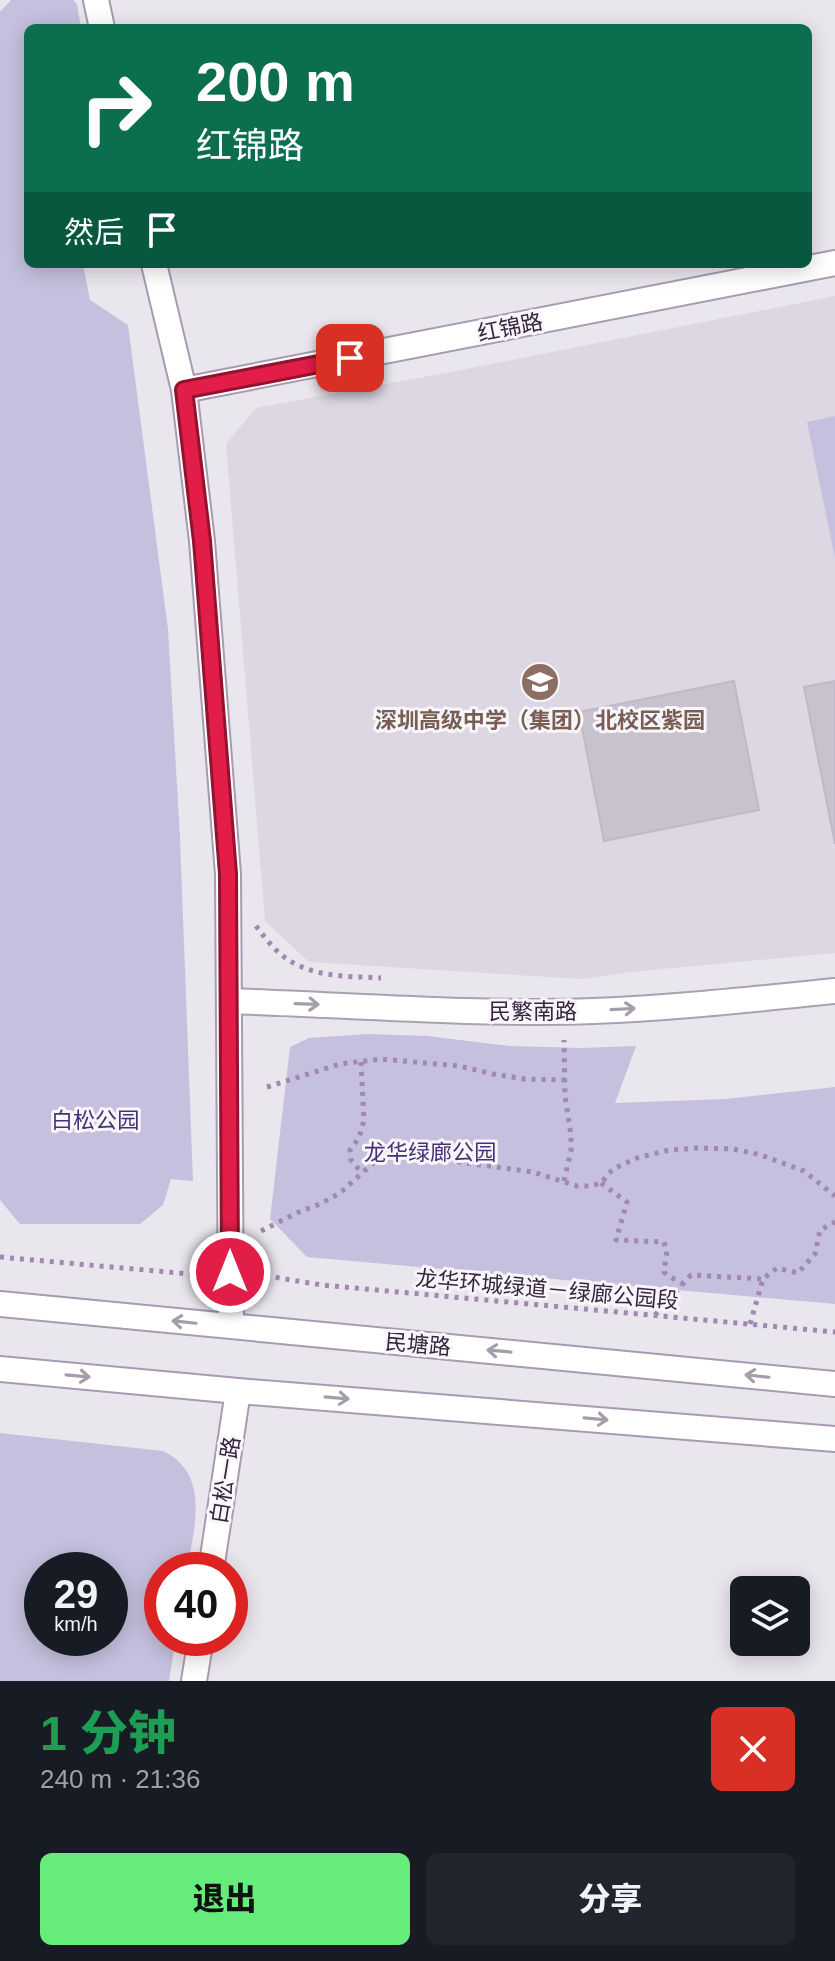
<!DOCTYPE html>
<html lang="zh">
<meta charset="utf-8">
<style>
:root{--surface:#171b24;--page:#20242c;--text:#f1f3f6;--muted:#9ea1a6;--accent:#66ec7b}
body{margin:0;font-family:Arial,"Noto Sans SC",sans-serif;background:var(--page);color:var(--text);height:100vh;display:flex;flex-direction:column;font-size:30px;white-space:nowrap}
*{box-sizing:border-box;margin:0}
p{font-size:26px;color:var(--muted)}
.icon{flex:none;width:44px;height:44px;fill:none;stroke:currentColor;stroke-width:2;stroke-linecap:round;stroke-linejoin:round}
.map{position:relative;height:1681px;overflow:hidden}
.details{display:flex;flex-direction:column;background:var(--surface);flex:1}
.details>*{flex:none}
.guide{position:absolute;left:24px;top:24px;width:788px;height:244px;border-radius:12px;box-shadow:0 4px 20px #0003;background:#0b6e4f;color:#fff;overflow:hidden}
.controls{position:absolute;left:730px;top:1576px;display:grid;gap:16px}
.controls a{display:grid;place-items:center;width:80px;height:80px;border-radius:12px;background:var(--surface);box-shadow:0 4px 20px #0003;font-size:40px}
.speed{position:absolute;left:24px;top:1552px;display:flex;gap:16px;font-size:40px;font-weight:700;text-align:center}
.speed>*{display:grid;place-content:center;width:104px;height:104px;border-radius:50%;background:var(--surface);box-shadow:0 4px 20px #0003;line-height:1}
.speed small{font-size:20px;font-weight:400}
.speed .limit{border:12px solid #d22;background:#fff;color:#111}
.pin{position:absolute;display:grid;place-items:center;width:68px;height:68px;color:#fff;margin:-34px;border-radius:16px;box-shadow:0 4px 12px #0006}
.me{position:absolute;width:88px;margin:-44px;rotate:0deg;stroke-linejoin:round;filter:drop-shadow(0 0 6px #0008)}
.turn{display:flex;align-items:center;gap:28px;height:168px;padding:0 40px;font-size:36px}
.turn .icon{width:104px;height:104px;stroke-width:2.5}
.turn b{display:block;font-size:56px;line-height:68px}
.then{display:flex;align-items:center;height:76px;padding:0 40px;background:#0003;gap:16px;font-size:30px}
.round{display:grid;place-items:center;flex:none;width:84px;height:84px;border-radius:12px;background:var(--page)}
.overview{display:flex;align-items:center;justify-content:space-between;height:136px;padding:0 40px}
h1{font-size:48px;font-weight:800;line-height:60px;color:#1e9e55}
.primary-button{display:flex;gap:16px;margin-top:auto;padding:16px 40px}
.primary-button a{flex:1;height:92px;border-radius:12px;background:var(--accent);color:#111;font-size:32px;font-weight:800;line-height:92px;text-align:center}
.primary-button a+a{background:var(--page);color:var(--text)}
.map>svg:first-child{display:block}
.built{fill:#dcd7e2}
.green{fill:#c5c0de;fill-rule:evenodd}
.building{fill:#c8c2cf;stroke:#c0b8c7;stroke-width:2}
.lines{fill:none;stroke-linecap:round;stroke-linejoin:round}
.street-casing{stroke:#a9a1af;stroke-width:28}
.secondary-casing{stroke:#a89bb1;stroke-width:28}
.path{stroke:#a088b0;stroke-width:5;stroke-dasharray:4 6;stroke-linecap:butt}
.street{stroke:#fff;stroke-width:24}
.secondary{stroke:#fff;stroke-width:24}
.oneway{stroke:#a59da9}
.route-casing{stroke:#92132f;stroke-width:20}
.route{stroke:#e11d48;stroke-width:14}
.labels{text-anchor:middle;stroke-width:6;stroke-linejoin:round;paint-order:stroke}
.street-label{font-size:22px;fill:#36253f;stroke:#f8f6fa}
.education-label{font-size:22px;font-weight:bold;fill:#785e54;stroke:#f8f6fa}
.park-label{font-size:22px;fill:#453175;stroke:#f8f6fa}
</style>
<div class="map">
<svg width="835" height="1681" viewBox="0 0 835 1681">
<rect width="100%" height="100%" fill="#eae6ee"/>
<!-- built -->
<path class="built" d="M835,296v657l-204,19 -49,7 -273,-17 -44,-41 -39,-477 30,-36 205,-38z"/>
<!-- green -->
<path class="green" d="M11,0h62l4,4 4,24h-53v236h55l7,36 38,25 40,304 12,209 13,343 -22,-2 -8,26 -23,19h-120l-20,-24v-1188z
M835,416v142l-28,-136z
M367,1034l60,2 84,10 71,2 54,-2 -21,57 110,-4 110,-12v217l-528,-47 -37,-38 20,-172 19,-9z
M0,1433l163,18c48,23 31,77 24,119h-25v68h14l-7,43h-169zM110,1570v68h-68v-68z"/>
<!-- building -->
<path class="building" d="M734,681l25,129 -155,31 -25,-129z
M835,681v163l-31,-157z"/>
<g class="lines">
<!-- street casing -->
<g class="street-casing">
<path id="street" d="M230,1001c120,4 242,14 363,10 81,-3 162,-12 242,-20"/>
</g>
<!-- secondary casing -->
<g class="secondary-casing">
<path id="secondary" d="M96,0l6,28
M154,264l30,126 18,151 26,333 3,452
M184,390l651,-127
M0,1304l835,80
M0,1369l238,22 597,48
M211,1570l27,-179
M194,1681l7,-43"/>
</g>
<!-- path -->
<path class="path" d="M256,926c9,12 19,25 31,33 28,19 62,17 94,19
M361,1062l3,58 -5,18 -9,12 1,10 11,13
M267,1087l73,-23 41,-5 78,7 34,8 32,5 40,1
M564,1181l7,-30v-16l-6,-39 -1,-56
M601,1183l26,19 -11,38 48,2 3,9 -3,21 3,3 16,9
M261,1231l38,-19 21,-8 20,-11 32,-29 23,-10 25,-2 19,2 20,8 74,10 44,14h14l10,-3 12,-14 24,-11 32,-8 30,-2 34,1 28,6 43,16 31,25
M0,1257l201,18
M257,1270l22,8 43,7 513,47
M655,1315l36,-40 72,4
M750,1324l13,-45 14,-11 21,5 17,-19 5,-24 15,-8"/>
<!-- street -->
<use href="#street" class="street"/>
<!-- secondary -->
<use href="#secondary" class="secondary"/>
</g>
<!-- one-way arrows -->
<defs><path id="oneway-shaft" d="M-6 0H5M1.5-3L5.5 0L1.5 3" fill="none" stroke-width="1.6" stroke-linecap="round" stroke-linejoin="round" transform="scale(2)"/></defs>
<g class="oneway">
<use href="#oneway-shaft" transform="translate(307 1004) rotate(2)"/>
<use href="#oneway-shaft" transform="translate(623 1009) rotate(-3)"/>
<use href="#oneway-shaft" transform="translate(184 1322) rotate(-174)"/>
<use href="#oneway-shaft" transform="translate(499 1351) rotate(-175)"/>
<use href="#oneway-shaft" transform="translate(78 1376) rotate(5)"/>
<use href="#oneway-shaft" transform="translate(757 1376) rotate(-174)"/>
<use href="#oneway-shaft" transform="translate(337 1398) rotate(5)"/>
<use href="#oneway-shaft" transform="translate(596 1419) rotate(5)"/>
</g>
<g class="lines">
<!-- route casing -->
<g class="route-casing">
<path id="route" d="M230,1272l-2,-398 -26,-333 -18,-151 166,-32"/>
</g>
<!-- route -->
<use href="#route" class="route"/>
</g>
<!-- icons -->
<defs>
<g id="school-disc" transform="scale(2)"><circle r="9.5" fill="#8d6e63" stroke="#f8f6fa"/><path d="M0-5L7-2L0 1L-7-2ZM-4 1L0 2.5L4 1V4Q0 6-4 4Z" fill="#fff"/></g>
</defs>
<g fill-rule="evenodd">
<use href="#school-disc" x="540" y="682"/>
</g>
<g class="labels">
<!-- street labels -->
<g class="street-label">
<text transform="translate(510 327) rotate(-11)" y="8">红锦路</text>
<text x="533" y="1019">民繁南路</text>
<text transform="translate(547 1289) rotate(5)" y="8">龙华环城绿道－绿廊公园段</text>
<text transform="translate(418 1344) rotate(5)" y="8">民塘路</text>
<text transform="translate(225 1480) rotate(-81)" y="8">白松一路</text>
</g>
<!-- education labels -->
<g class="education-label">
<text x="540" y="728">深圳高级中学（集团）北校区紫园</text>
</g>
<!-- park labels -->
<g class="park-label">
<text x="95" y="1128">白松公园</text>
<text x="430" y="1160">龙华绿廊公园</text>
</g>
</g>
</svg>
<div class="controls">
<a><svg class="icon" aria-label="layers" viewBox="0 0 24 24"><path d="M12 4l9 5-9 5-9-5zM3 14l9 5 9-5"/></svg></a>
</div>
<div class="speed"><div>29<small>km/h</small></div><div class="limit">40</div></div>
<div class="pin" style="left:350px;top:358px;background:#d93025"><svg class="icon" aria-label="arrive" viewBox="0 0 24 24"><path d="M6 21V4h12l-3 4 3 4H6"/></svg></div>
<svg class="me" style="left:230px;top:1272px" viewBox="-20 -20 40 40"><circle r="17" fill="#e11d48" stroke="#fff" stroke-width="3"/><path d="M0-11L8 9 0 5-8 9z" fill="#fff"/></svg>
<div class="guide">
<div class="turn"><svg class="icon" aria-label="right" viewBox="0 0 24 24"><path d="M7 20v-9h11M14 6l5 5-5 5"/></svg><div><b>200 m</b>红锦路</div></div>
<div class="then">然后<svg class="icon" aria-label="arrive" viewBox="0 0 24 24"><path d="M6 21V4h12l-3 4 3 4H6"/></svg></div>
</div>
</div>
<section class="details">
<div class="overview"><div><h1>1 分钟</h1><p>240 m · 21:36</p></div><a class="round" style="background:#d93025;color:#fff"><svg class="icon" aria-label="close" viewBox="0 0 24 24"><path d="M6 6l12 12M18 6L6 18"/></svg></a></div>
<div class="primary-button"><a>退出</a><a>分享</a></div>
</section>
